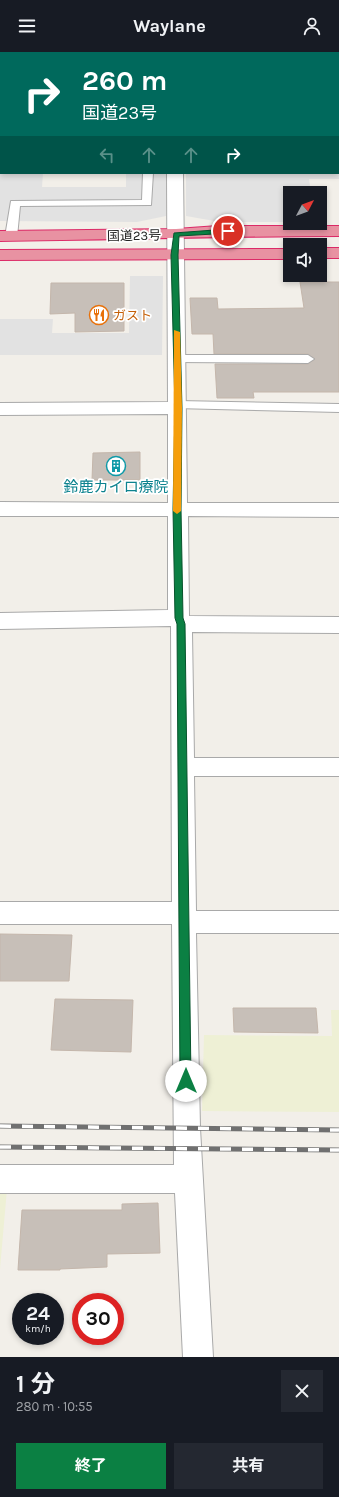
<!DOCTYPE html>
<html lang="ja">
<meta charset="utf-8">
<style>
:root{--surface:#171b24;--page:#242831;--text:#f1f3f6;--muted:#9ea1a6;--accent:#0b8043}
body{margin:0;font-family:Karla,"Noto Sans JP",sans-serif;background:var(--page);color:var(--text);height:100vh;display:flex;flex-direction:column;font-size:15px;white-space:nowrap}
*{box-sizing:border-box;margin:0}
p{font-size:13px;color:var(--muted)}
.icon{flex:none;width:22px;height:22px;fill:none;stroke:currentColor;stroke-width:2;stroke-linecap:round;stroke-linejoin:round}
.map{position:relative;height:1305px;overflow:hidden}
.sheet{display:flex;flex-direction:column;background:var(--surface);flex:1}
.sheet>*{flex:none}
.hud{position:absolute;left:0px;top:0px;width:339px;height:122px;box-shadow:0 2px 6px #0003;background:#00695c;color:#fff;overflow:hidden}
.needle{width:26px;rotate:49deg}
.buttons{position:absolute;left:283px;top:134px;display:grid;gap:8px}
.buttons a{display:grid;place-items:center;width:44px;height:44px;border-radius:0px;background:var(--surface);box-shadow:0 2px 6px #0003;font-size:20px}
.speed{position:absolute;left:12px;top:1241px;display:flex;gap:8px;font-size:20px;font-weight:700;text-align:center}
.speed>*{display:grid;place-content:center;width:52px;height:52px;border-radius:50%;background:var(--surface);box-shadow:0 2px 6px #0003;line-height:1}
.speed small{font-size:10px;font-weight:400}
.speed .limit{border:6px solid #d22;background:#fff;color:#111}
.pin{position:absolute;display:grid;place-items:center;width:34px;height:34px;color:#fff;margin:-17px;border:2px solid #fff;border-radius:50%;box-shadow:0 1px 4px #0007}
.me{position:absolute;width:44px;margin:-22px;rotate:0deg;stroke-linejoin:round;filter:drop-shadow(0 0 3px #0008)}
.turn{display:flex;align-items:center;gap:14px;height:84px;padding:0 16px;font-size:18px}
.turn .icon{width:52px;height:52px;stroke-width:2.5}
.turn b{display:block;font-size:28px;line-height:34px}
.lanes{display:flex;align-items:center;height:38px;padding:0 16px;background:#0003;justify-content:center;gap:20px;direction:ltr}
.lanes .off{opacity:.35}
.round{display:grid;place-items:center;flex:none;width:42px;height:42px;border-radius:0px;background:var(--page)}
.headline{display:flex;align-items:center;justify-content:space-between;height:68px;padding:0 16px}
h1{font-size:24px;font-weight:700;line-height:30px}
.primary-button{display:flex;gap:8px;margin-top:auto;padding:8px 16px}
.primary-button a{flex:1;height:46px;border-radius:0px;background:var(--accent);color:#fff;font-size:16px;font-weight:700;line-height:46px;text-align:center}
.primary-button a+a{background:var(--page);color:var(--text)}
header{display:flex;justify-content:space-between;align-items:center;height:52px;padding:0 16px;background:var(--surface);font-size:18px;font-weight:700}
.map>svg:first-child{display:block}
.farmland{fill:#eef0d5}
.parking{fill:#e2e2e2}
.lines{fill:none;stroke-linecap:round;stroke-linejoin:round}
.stream{fill:#aad3df;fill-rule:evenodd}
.building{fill:#c7bfb8;stroke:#c4b6ab}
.lane-casing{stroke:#a9a9a9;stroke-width:2}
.street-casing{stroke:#a9a9a9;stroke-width:2}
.highway-casing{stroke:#dc2a67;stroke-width:2}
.lane{fill:#fff;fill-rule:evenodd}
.street{fill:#fff;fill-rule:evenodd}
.highway{fill:#e892a2;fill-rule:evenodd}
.rail-casing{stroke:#707070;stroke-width:5}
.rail{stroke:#fff;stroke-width:3.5;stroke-dasharray:11;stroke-linecap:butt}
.route{fill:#0b8043;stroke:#07532c}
.slow{fill:#f59e0b}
.labels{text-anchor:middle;stroke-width:3.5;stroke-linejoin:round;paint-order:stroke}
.far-street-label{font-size:13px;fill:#222;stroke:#fff}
.far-food-label{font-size:13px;fill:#c56008;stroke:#fff;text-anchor:start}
.culture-label{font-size:15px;fill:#0d838f;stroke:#fff}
</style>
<header><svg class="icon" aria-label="menu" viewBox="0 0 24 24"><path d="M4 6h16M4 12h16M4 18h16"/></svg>Waylane<svg class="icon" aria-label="person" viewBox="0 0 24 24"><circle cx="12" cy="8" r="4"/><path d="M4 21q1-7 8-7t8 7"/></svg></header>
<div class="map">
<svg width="339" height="1305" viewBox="0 0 339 1305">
<rect width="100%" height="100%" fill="#f2efe9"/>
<!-- farmland -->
<path class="farmland" d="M12,0h151v1h-151z
M331,958h8v102l-137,-1 2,-76 128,1z
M0,1136l7,1 -7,80z"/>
<!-- parking -->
<path class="parking" d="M0,107l1,14h42l-1,14h84v-14h40v43l-29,6 -137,-1z
M338,109l1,18h-30l2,14h-21v29h-70l-34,-6v-43h152z
M130,224h33l-1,79h-162v-36h53l-1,14h77z"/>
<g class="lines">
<!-- stream -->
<path class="stream" d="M5,0h6v1h-6z
M0,55h1l-1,11z"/>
</g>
<!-- building -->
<path class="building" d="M300,230h39v110h-86l1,6h-37l-2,-34h93l7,-5 -7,-5h-94l-1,-20h-21l-2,-36h27l1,11 86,-1z
M51,231h73v48l-49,1v-19l-25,1z
M140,400v28h-48l1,-27z
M0,882l72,1 -3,46h-69z
M55,947l78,1 -2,52 -80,-2z
M233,956h83l2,25 -84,-1z
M158,1151l2,50 -53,1v13l-47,2v1h-42l4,-60h100v-6z"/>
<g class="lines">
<!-- lane casing -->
<g class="lane-casing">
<path id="lane" d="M143,121h10l-2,32 -131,1 -3,31 -6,3 -6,-3 6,-36 131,-1z
M177,303h131l6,4 -6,4 -135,-1 -2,-3z
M178,349l161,3v8l-165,-4 -2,-3 2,-3z"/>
</g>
<!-- street casing -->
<g class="street-casing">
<path id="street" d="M169,0h14v1h-14z
M167,121h16l4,330h152v14l-151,-1 1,100 150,1v16l-147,-1 2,126h145v18h-145l2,135h143v22h-143l4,195 13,229h-30l-8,-164h-175v-28h174l-2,-241h-172v-22h172l-1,-276 -171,3v-16l168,-3v-94h-168v-14l168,1v-89l-168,1v-12l168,-1z"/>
</g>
<!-- highway casing -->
<g class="highway-casing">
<path id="highway" d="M218,174h121v10c-113,0 -226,4 -339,5v-10l176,-2z
M320,196h19v10h-19z
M290,197v10l-290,1v-10z"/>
</g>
<!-- lane -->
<use href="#lane" class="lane"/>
<!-- street -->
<use href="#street" class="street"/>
<!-- highway -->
<use href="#highway" class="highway"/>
<!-- rail casing -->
<g class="rail-casing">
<path id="rail" d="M0,1074l339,4
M0,1095l339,3"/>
</g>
<!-- rail -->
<use href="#rail" class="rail"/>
</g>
<!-- route -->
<path class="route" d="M228,177l3,1v3l-52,3 -1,19 4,153 -1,101 2,109 2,6 6,457 -2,3 -3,2 -4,-2 -2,-3 -3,-457 -2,-6 -2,-109 2,-101 -4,-153 3,-22z"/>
<!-- slow -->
<path class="slow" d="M174,278l6,2 2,76 -1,103 -4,3 -4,-3z"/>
<!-- icons -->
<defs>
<g id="restaurant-ring" transform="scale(1)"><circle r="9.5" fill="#fff" stroke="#e8710a" stroke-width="1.5"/><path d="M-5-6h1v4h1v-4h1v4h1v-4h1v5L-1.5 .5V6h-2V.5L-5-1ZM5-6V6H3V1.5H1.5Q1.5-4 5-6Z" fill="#e8710a"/></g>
<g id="building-ring" transform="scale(1)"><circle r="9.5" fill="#fff" stroke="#0f9aa8" stroke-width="1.5"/><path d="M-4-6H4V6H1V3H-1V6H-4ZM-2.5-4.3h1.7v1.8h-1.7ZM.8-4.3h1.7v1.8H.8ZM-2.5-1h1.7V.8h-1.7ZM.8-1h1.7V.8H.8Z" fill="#0f9aa8"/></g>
</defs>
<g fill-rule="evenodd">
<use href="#restaurant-ring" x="99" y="263"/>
<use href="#building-ring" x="116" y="414"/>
</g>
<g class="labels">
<!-- far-street labels -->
<g class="far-street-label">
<text transform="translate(134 183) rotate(-1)" y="5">国道23号</text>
</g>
<!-- far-food labels -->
<g class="far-food-label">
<text x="113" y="268">ガスト</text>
</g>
<!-- culture labels -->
<g class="culture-label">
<text x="116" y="440">鈴鹿カイロ療院</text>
</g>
</g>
</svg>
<div class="buttons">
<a><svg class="needle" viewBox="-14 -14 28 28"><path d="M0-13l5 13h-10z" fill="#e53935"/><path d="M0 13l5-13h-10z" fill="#9ea1a6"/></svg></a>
<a><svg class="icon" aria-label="sound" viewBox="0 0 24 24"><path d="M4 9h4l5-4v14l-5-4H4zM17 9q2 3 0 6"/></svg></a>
</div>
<div class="speed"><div>24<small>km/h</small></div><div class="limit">30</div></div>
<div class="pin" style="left:228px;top:179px;background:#d93025"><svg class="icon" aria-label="arrive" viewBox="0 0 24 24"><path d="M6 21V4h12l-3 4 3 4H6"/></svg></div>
<svg class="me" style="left:186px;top:1029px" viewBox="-20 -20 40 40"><circle r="19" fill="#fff"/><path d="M0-13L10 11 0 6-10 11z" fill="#0b8043"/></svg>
<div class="hud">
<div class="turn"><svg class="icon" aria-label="right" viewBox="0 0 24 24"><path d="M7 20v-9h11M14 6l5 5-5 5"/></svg><div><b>260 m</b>国道23号</div></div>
<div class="lanes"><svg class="icon off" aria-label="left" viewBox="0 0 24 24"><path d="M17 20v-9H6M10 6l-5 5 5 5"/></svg><svg class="icon off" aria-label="ahead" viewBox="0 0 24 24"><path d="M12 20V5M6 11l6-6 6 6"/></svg><svg class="icon off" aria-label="ahead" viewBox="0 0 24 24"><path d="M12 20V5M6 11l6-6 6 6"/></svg><svg class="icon" aria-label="right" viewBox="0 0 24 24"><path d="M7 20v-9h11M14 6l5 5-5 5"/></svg></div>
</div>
</div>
<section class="sheet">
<div class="headline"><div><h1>1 分</h1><p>280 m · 10:55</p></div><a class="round"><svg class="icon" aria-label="close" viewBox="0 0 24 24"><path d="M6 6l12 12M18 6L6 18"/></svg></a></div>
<div class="primary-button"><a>終了</a><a>共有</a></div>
</section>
